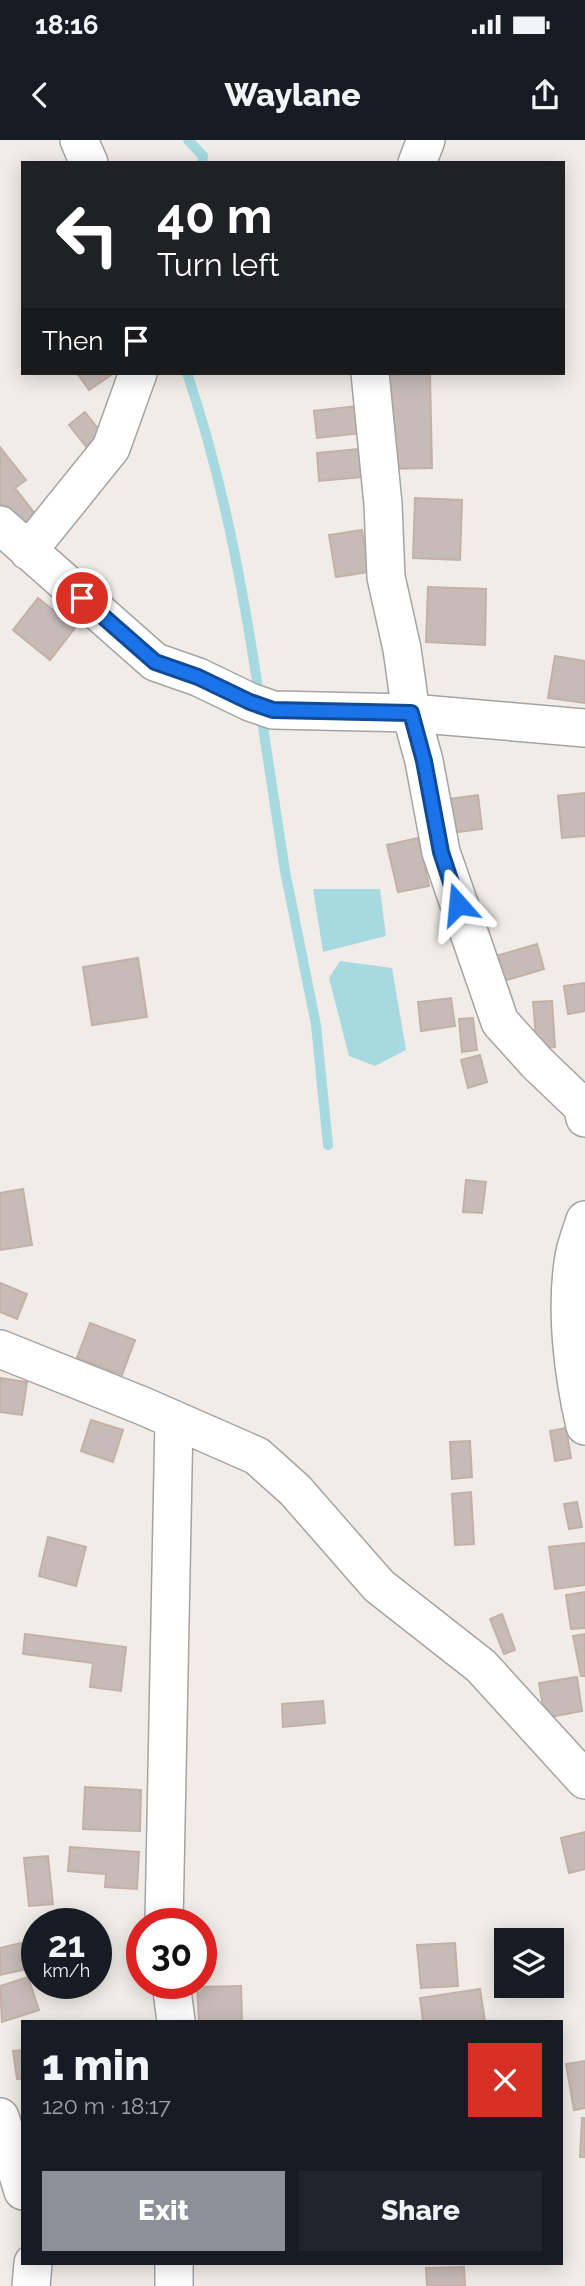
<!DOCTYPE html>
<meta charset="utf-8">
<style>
:root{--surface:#171b24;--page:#20242c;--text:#f1f3f6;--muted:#9ea1a6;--accent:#8c9099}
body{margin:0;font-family:Raleway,sans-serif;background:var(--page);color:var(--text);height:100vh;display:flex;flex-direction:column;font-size:26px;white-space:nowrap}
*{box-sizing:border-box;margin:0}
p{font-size:23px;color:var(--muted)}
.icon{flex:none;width:38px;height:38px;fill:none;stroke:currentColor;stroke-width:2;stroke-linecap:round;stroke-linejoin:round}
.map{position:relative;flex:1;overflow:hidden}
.panel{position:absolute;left:21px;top:1880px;width:542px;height:245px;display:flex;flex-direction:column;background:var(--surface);border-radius:0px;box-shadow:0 4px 18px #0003}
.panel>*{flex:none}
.banner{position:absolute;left:21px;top:21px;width:544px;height:214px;border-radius:0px;box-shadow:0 4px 18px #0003;background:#202124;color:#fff;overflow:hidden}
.tools{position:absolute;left:494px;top:1788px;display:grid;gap:14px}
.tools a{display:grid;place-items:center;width:70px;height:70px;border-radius:0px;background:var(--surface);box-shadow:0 4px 18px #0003;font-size:35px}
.speed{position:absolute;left:21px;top:1768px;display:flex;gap:14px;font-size:35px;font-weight:700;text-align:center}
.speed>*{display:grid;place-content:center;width:91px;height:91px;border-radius:50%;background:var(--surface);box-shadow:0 4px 18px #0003;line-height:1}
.speed small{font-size:18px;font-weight:400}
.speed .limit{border:10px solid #d22;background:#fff;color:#111}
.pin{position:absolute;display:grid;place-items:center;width:60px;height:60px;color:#fff;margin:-30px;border:4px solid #fff;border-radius:50%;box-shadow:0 2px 7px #0007}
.me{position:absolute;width:77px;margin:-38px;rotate:342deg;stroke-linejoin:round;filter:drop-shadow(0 0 5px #0008)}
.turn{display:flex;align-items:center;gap:24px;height:147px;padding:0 21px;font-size:32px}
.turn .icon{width:91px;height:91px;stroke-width:2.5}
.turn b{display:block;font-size:49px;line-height:60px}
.then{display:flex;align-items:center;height:66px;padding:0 21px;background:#0003;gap:14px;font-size:26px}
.round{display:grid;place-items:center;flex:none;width:74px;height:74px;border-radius:0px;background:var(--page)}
.headline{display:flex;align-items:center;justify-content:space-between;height:119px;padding:0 21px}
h1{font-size:42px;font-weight:800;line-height:52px}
.action{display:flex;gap:14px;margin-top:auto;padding:14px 21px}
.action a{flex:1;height:80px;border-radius:0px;background:var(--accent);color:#fff;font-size:28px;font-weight:800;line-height:80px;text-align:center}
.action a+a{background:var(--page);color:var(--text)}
.status{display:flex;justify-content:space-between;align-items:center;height:49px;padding:0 35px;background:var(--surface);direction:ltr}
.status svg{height:19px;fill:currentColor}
header{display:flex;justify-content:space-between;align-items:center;height:91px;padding:0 21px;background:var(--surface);font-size:32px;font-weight:800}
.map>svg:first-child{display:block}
.water{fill:#a6dae0}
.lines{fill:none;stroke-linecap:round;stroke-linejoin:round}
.stream{stroke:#a6dae0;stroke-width:10}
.building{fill:#c6bbb6;stroke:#c3b1a8;stroke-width:2}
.minor-casing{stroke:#a4a4a4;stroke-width:40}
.minor{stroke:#fff;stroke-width:37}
.route-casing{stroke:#114b97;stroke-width:18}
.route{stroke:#1a73e8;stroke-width:12}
</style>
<div class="status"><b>18:16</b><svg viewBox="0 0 49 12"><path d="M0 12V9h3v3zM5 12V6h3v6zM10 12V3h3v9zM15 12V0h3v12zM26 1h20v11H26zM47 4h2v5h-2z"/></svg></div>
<header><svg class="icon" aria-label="back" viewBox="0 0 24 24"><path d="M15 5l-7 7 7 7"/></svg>Waylane<svg class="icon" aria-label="share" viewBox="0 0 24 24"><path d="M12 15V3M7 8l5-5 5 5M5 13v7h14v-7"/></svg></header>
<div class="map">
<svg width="585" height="2146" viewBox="0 0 585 2146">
<rect width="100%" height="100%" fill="#f1ece7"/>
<!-- water -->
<path class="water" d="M313,749h67l6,47 -63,16z
M340,821l52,7 14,82 -31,16 -26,-10 -20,-78z"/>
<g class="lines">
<!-- stream -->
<path class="stream" d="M188,0l15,16 -1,7
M187,233c35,103 56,214 72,322
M261,574l24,157 31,154 12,120"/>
</g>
<!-- building -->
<path class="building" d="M77,233h37l-25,17z
M430,233l2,95 -48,1 -3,-94z
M357,266l3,27 -43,5 -3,-27z
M85,272l19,24 -16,13 -19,-24z
M0,307l26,33 -11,8 24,31 -18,15 -21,-27z
M370,308l3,28 -54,5 -2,-28z
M415,358l47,2 -2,60 -47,-2z
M362,390l7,42 -33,5 -7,-42z
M428,447l58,2 -1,56 -59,-3z
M38,458l37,30 -25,32 -37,-30z
M555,516l30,5v42l-37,-5z
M585,653v43l-23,2 -4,-42z
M478,655l4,34 -38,5 -4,-34z
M418,698l11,48 -31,6 -11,-47z
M537,804l7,25 -44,13 -7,-25z
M138,818l9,59 -55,8 -9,-58z
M585,843v28l-17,3 -4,-28z
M451,858l4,28 -34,5 -3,-29z
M552,861l3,46 -18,1 -4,-46z
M473,878l4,32 -15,2 -3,-33z
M480,915l7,27 -19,6 -7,-28z
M466,1040l20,2 -4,31 -19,-1z
M23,1049l9,56 -32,5v-57z
M0,1143l27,11 -10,25 -17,-7z
M90,1183l45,17 -13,35 -45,-17z
M0,1238l27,4 -5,33 -22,-3z
M91,1280l32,10 -10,32 -32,-11z
M566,1288l5,30 -16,3 -5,-30z
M470,1301l2,36 -20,2 -2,-37z
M471,1352l3,52 -19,1 -3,-51z
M577,1362l5,25 -13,2 -5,-25z
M48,1397l38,10 -10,39 -37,-10z
M585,1403v42l-30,4 -6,-42z
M585,1452v36l-14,1 -5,-34z
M502,1474l13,36 -11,4 -14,-35z
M25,1494l101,13 -5,44 -31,-4 3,-24 -70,-9z
M585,1494v42h-4l-8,-40z
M577,1537l5,34 -37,7 -6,-35z
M323,1561l2,22 -42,4 -1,-23z
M85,1647l56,3 -1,41 -57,-2z
M585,1692v37l-16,4 -8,-35z
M70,1707l69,5 -2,37 -32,-2 1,-13 -38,-3z
M48,1716l5,48 -24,2 -5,-48z
M21,1803l6,26 -27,6v-27z
M455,1803l3,43 -37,2 -4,-43z
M28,1837l11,33 -37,12 -2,-36z
M241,1846l1,35h-43l-2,-34z
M480,1849l5,32h-62l-3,-23z
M23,1910v29h-6l-4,-28z
M585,1921v47l-11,2 -8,-46z
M582,1978h3v39h-5z
M464,2127l1,19h-38l-1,-18z"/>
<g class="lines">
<!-- minor casing -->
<g class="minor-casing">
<path id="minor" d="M79,0l10,23
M417,23l9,-23
M370,233l13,131 3,73 16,72 9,64 13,48 17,91 59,170 37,41 45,43 3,12
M0,385l155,137 43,15 52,25 23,8 138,3 174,15
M28,411l83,-103 27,-75
M585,1080c-4,12 -9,25 -11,37 -9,52 -1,118 11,169
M0,1209l143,57 114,50 38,34 84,96 102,80 104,114
M164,1783l10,-503
M171,1843l5,38
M0,1977l23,74
M174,2123v23
M31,2146l2,-23"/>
</g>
<!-- minor -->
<use href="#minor" class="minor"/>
</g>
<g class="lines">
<!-- route casing -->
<g class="route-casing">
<path id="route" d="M82,458l73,64 43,15 52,25 23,8 138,3 13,48 17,91 17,52"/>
</g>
<!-- route -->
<use href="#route" class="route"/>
</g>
</svg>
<div class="tools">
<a><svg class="icon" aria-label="layers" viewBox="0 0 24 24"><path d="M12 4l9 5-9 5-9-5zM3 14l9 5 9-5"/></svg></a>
</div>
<div class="speed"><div>21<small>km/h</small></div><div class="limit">30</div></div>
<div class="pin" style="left:82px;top:458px;background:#d93025"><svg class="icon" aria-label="arrive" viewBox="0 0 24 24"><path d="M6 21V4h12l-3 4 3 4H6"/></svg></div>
<svg class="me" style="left:458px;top:764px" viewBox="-20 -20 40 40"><path d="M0-17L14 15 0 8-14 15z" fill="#1a73e8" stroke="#fff" stroke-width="4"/></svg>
<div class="banner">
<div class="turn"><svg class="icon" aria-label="left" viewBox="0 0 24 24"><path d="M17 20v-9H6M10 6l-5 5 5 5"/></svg><div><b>40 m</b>Turn left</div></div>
<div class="then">Then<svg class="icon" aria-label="arrive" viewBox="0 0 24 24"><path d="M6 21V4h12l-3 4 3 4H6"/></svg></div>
</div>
<section class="panel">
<div class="headline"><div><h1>1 min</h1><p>120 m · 18:17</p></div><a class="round" style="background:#d93025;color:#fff"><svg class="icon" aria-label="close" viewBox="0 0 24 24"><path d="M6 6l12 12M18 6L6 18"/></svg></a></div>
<div class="action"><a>Exit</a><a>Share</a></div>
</section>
</div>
